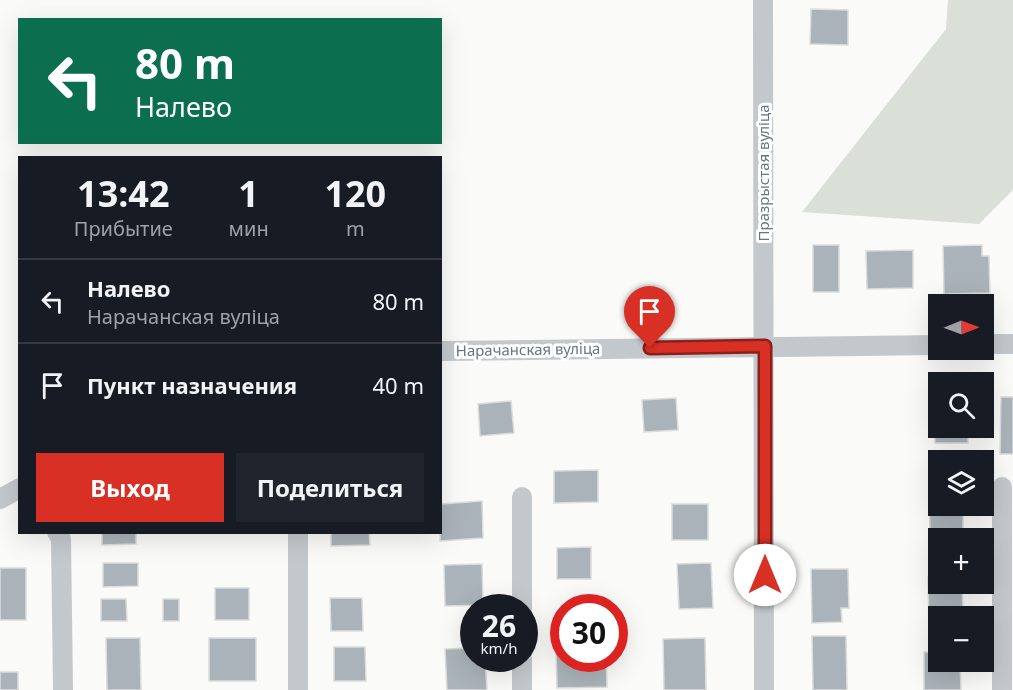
<!DOCTYPE html>
<html lang="ru">
<meta charset="utf-8">
<style>
:root{--surface:#171b24;--page:#20242c;--text:#f1f3f6;--muted:#9ea1a6;--line:#363941;--accent:#d93025}
body{margin:0;font-family:"Noto Sans",sans-serif;background:var(--page);color:var(--text);height:100vh;display:flex;flex-direction:column;font-size:22px;white-space:nowrap}
*{box-sizing:border-box;margin:0}
p{font-size:20px;color:var(--muted)}
.icon{flex:none;width:33px;height:33px;fill:none;stroke:currentColor;stroke-width:2;stroke-linecap:round;stroke-linejoin:round}
.map{position:relative;flex:1;overflow:hidden}
.panel{position:absolute;left:18px;top:156px;width:424px;height:378px;display:flex;flex-direction:column;background:var(--surface);border-radius:0px;box-shadow:0 6px 24px #0002}
.panel>*{flex:none}
.hud{position:absolute;left:18px;top:18px;width:424px;height:126px;border-radius:0px;box-shadow:0 6px 24px #0002;background:#0b6e4f;color:#fff;overflow:hidden}
.needle{width:39px;rotate:89deg}
.fabs{position:absolute;left:928px;top:294px;display:grid;gap:12px}
.fabs a{display:grid;place-items:center;width:66px;height:66px;border-radius:0px;background:var(--surface);box-shadow:0 6px 24px #0002;font-size:30px}
.speed{position:absolute;left:460px;top:594px;display:flex;gap:12px;font-size:30px;font-weight:700;text-align:center}
.speed>*{display:grid;place-content:center;width:78px;height:78px;border-radius:50%;background:var(--surface);box-shadow:0 6px 24px #0002;line-height:1}
.speed small{font-size:15px;font-weight:400}
.speed .limit{border:9px solid #d22;background:#fff;color:#111}
.pin{position:absolute;display:grid;place-items:center;width:51px;height:51px;color:#fff;margin:-62px -26px;border-radius:50% 50% 50% 0;rotate:-45deg;box-shadow:0 0 6px #0007}
.pin .icon{rotate:45deg}
.me{position:absolute;width:66px;margin:-33px;rotate:0deg;stroke-linejoin:round;filter:drop-shadow(0 0 4px #0008)}
.turn{display:flex;align-items:center;gap:21px;height:126px;padding:0 18px;font-size:27px}
.turn .icon{width:78px;height:78px;stroke-width:2.5}
.turn b{display:block;font-size:42px;line-height:51px}
.eta{display:flex;justify-content:space-evenly;align-items:center;height:102px;text-align:center}
.eta b{font-size:36px;font-weight:700;line-height:42px}
.action{display:flex;gap:12px;margin-top:auto;padding:12px 18px}
.action a{flex:1;height:69px;border-radius:0px;background:var(--accent);color:#fff;font-size:24px;font-weight:700;line-height:69px;text-align:center}
.action a+a{background:var(--page);color:var(--text)}
ul{padding:0;list-style:none}
li{display:flex;align-items:center;gap:18px;height:84px;padding:0 18px;border-top:2px solid var(--line)}
li div{flex:1}
li b{display:block;font-size:22px}
li em{font-style:normal}
.map>svg:first-child{display:block}
.green{fill:#dadfd7}
.building{fill:#aab3b9;stroke:#dcdcda;stroke-width:1.5}
.lines{fill:none;stroke-linecap:round;stroke-linejoin:round}
.minor{stroke:#c3c8cc;stroke-width:20}
.route-casing{stroke:#8d1f18;stroke-width:15}
.route{stroke:#d93025;stroke-width:10}
.labels{text-anchor:middle;stroke-width:6;stroke-linejoin:round;paint-order:stroke}
.street-label{font-size:15px;fill:#657683;stroke:#fff}
</style>
<div class="map">
<svg width="1013" height="690" viewBox="0 0 1013 690">
<rect width="100%" height="100%" fill="#fafaf8"/>
<!-- green -->
<path class="green" d="M948,0h65v190l-34,34 -177,-12 144,-183z"/>
<!-- building -->
<path class="building" d="M811,9l37,1v35l-38,-1z
M813,245h26v47h-26z
M982,245v11h7l1,37 -46,1 -1,-48z
M913,250v38l-46,1 -1,-38z
M1001,397h12v57h-13z
M676,398l2,32 -34,2 -2,-32z
M511,401l3,32 -34,3 -2,-32z
M935,401h4v27h29v15h-33z
M598,470v32l-44,1v-32z
M929,488h10v18h24v24l-33,1z
M482,501l1,37 -43,3 1,-37z
M672,504h36v36h-36z
M102,532h34v12l-34,1z
M331,532h38l1,13 -39,1z
M591,547v32h-34v-31z
M103,563h35v23l-35,1z
M711,563l2,45 -34,1 -2,-45z
M482,564l1,41 -38,1 -1,-41z
M0,568h26v52h-26z
M811,569h37l1,39h-8l1,14 -30,1z
M939,576v8h23l1,32h-24v13h-10l-1,-52z
M215,588h34v32h-34z
M330,598h32l1,33h-32z
M101,599h25l1,22h-26z
M163,599h16v22h-16z
M812,636h34l1,54h-34z
M106,638h34l1,52h-34z
M209,638h47v43h-47z
M705,638l1,52h-42l-1,-51z
M334,647h31l1,34h-32z
M474,648v10h11l2,32h-40l-2,-41z
M556,649h8v9h42l1,29 -50,1z
M924,652h15v10h21l1,28h-37z
M0,672h18v18h-18z"/>
<g class="lines">
<!-- minor -->
<path class="minor" d="M763,0l1,690
M984,344h29
M441,351l498,-6
M1002,487v203
M522,497v111
M0,499l20,-11
M57,532l4,7 2,151
M298,532v158
M522,658v32"/>
</g>
<g class="lines">
<!-- route casing -->
<g class="route-casing">
<path id="route" d="M650,348l115,-2v229"/>
</g>
<!-- route -->
<use href="#route" class="route"/>
</g>
<g class="labels">
<!-- street labels -->
<g class="street-label">
<text transform="translate(764 173) rotate(-90)" y="5">Празрыстая вуліца</text>
<text transform="translate(528 350) rotate(-1)" y="5">Нарачанская вуліца</text>
</g>
</g>
</svg>
<div class="fabs">
<a><svg class="needle" viewBox="-14 -14 28 28"><path d="M0-13l5 13h-10z" fill="#e53935"/><path d="M0 13l5-13h-10z" fill="#9ea1a6"/></svg></a>
<a><svg class="icon" aria-label="search" viewBox="0 0 24 24"><circle cx="10" cy="10" r="6"/><path d="M15 15l6 6"/></svg></a>
<a><svg class="icon" aria-label="layers" viewBox="0 0 24 24"><path d="M12 4l9 5-9 5-9-5zM3 14l9 5 9-5"/></svg></a>
<a>+</a>
<a>−</a>
</div>
<div class="speed"><div>26<small>km/h</small></div><div class="limit">30</div></div>
<div class="pin" style="left:650px;top:348px;background:#d93025"><svg class="icon" aria-label="arrive" viewBox="0 0 24 24"><path d="M6 21V4h12l-3 4 3 4H6"/></svg></div>
<svg class="me" style="left:765px;top:575px" viewBox="-20 -20 40 40"><circle r="19" fill="#fff"/><path d="M0-13L10 11 0 6-10 11z" fill="#d93025"/></svg>
<div class="hud">
<div class="turn"><svg class="icon" aria-label="left" viewBox="0 0 24 24"><path d="M17 20v-9H6M10 6l-5 5 5 5"/></svg><div><b>80 m</b>Налево</div></div>
</div>
<section class="panel">
<div class="eta">
<div><b>13:42</b><p>Прибытие</p></div>
<div><b>1</b><p>мин</p></div>
<div><b>120</b><p>m</p></div>
</div>
<ul>
<li><svg class="icon" aria-label="left" viewBox="0 0 24 24"><path d="M17 20v-9H6M10 6l-5 5 5 5"/></svg><div><b>Налево</b><p>Нарачанская вуліца</p></div><em>80 m</em></li>
<li><svg class="icon" aria-label="arrive" viewBox="0 0 24 24"><path d="M6 21V4h12l-3 4 3 4H6"/></svg><div><b>Пункт назначения</b></div><em>40 m</em></li>
</ul>
<div class="action"><a>Выход</a><a>Поделиться</a></div>
</section>
</div>
